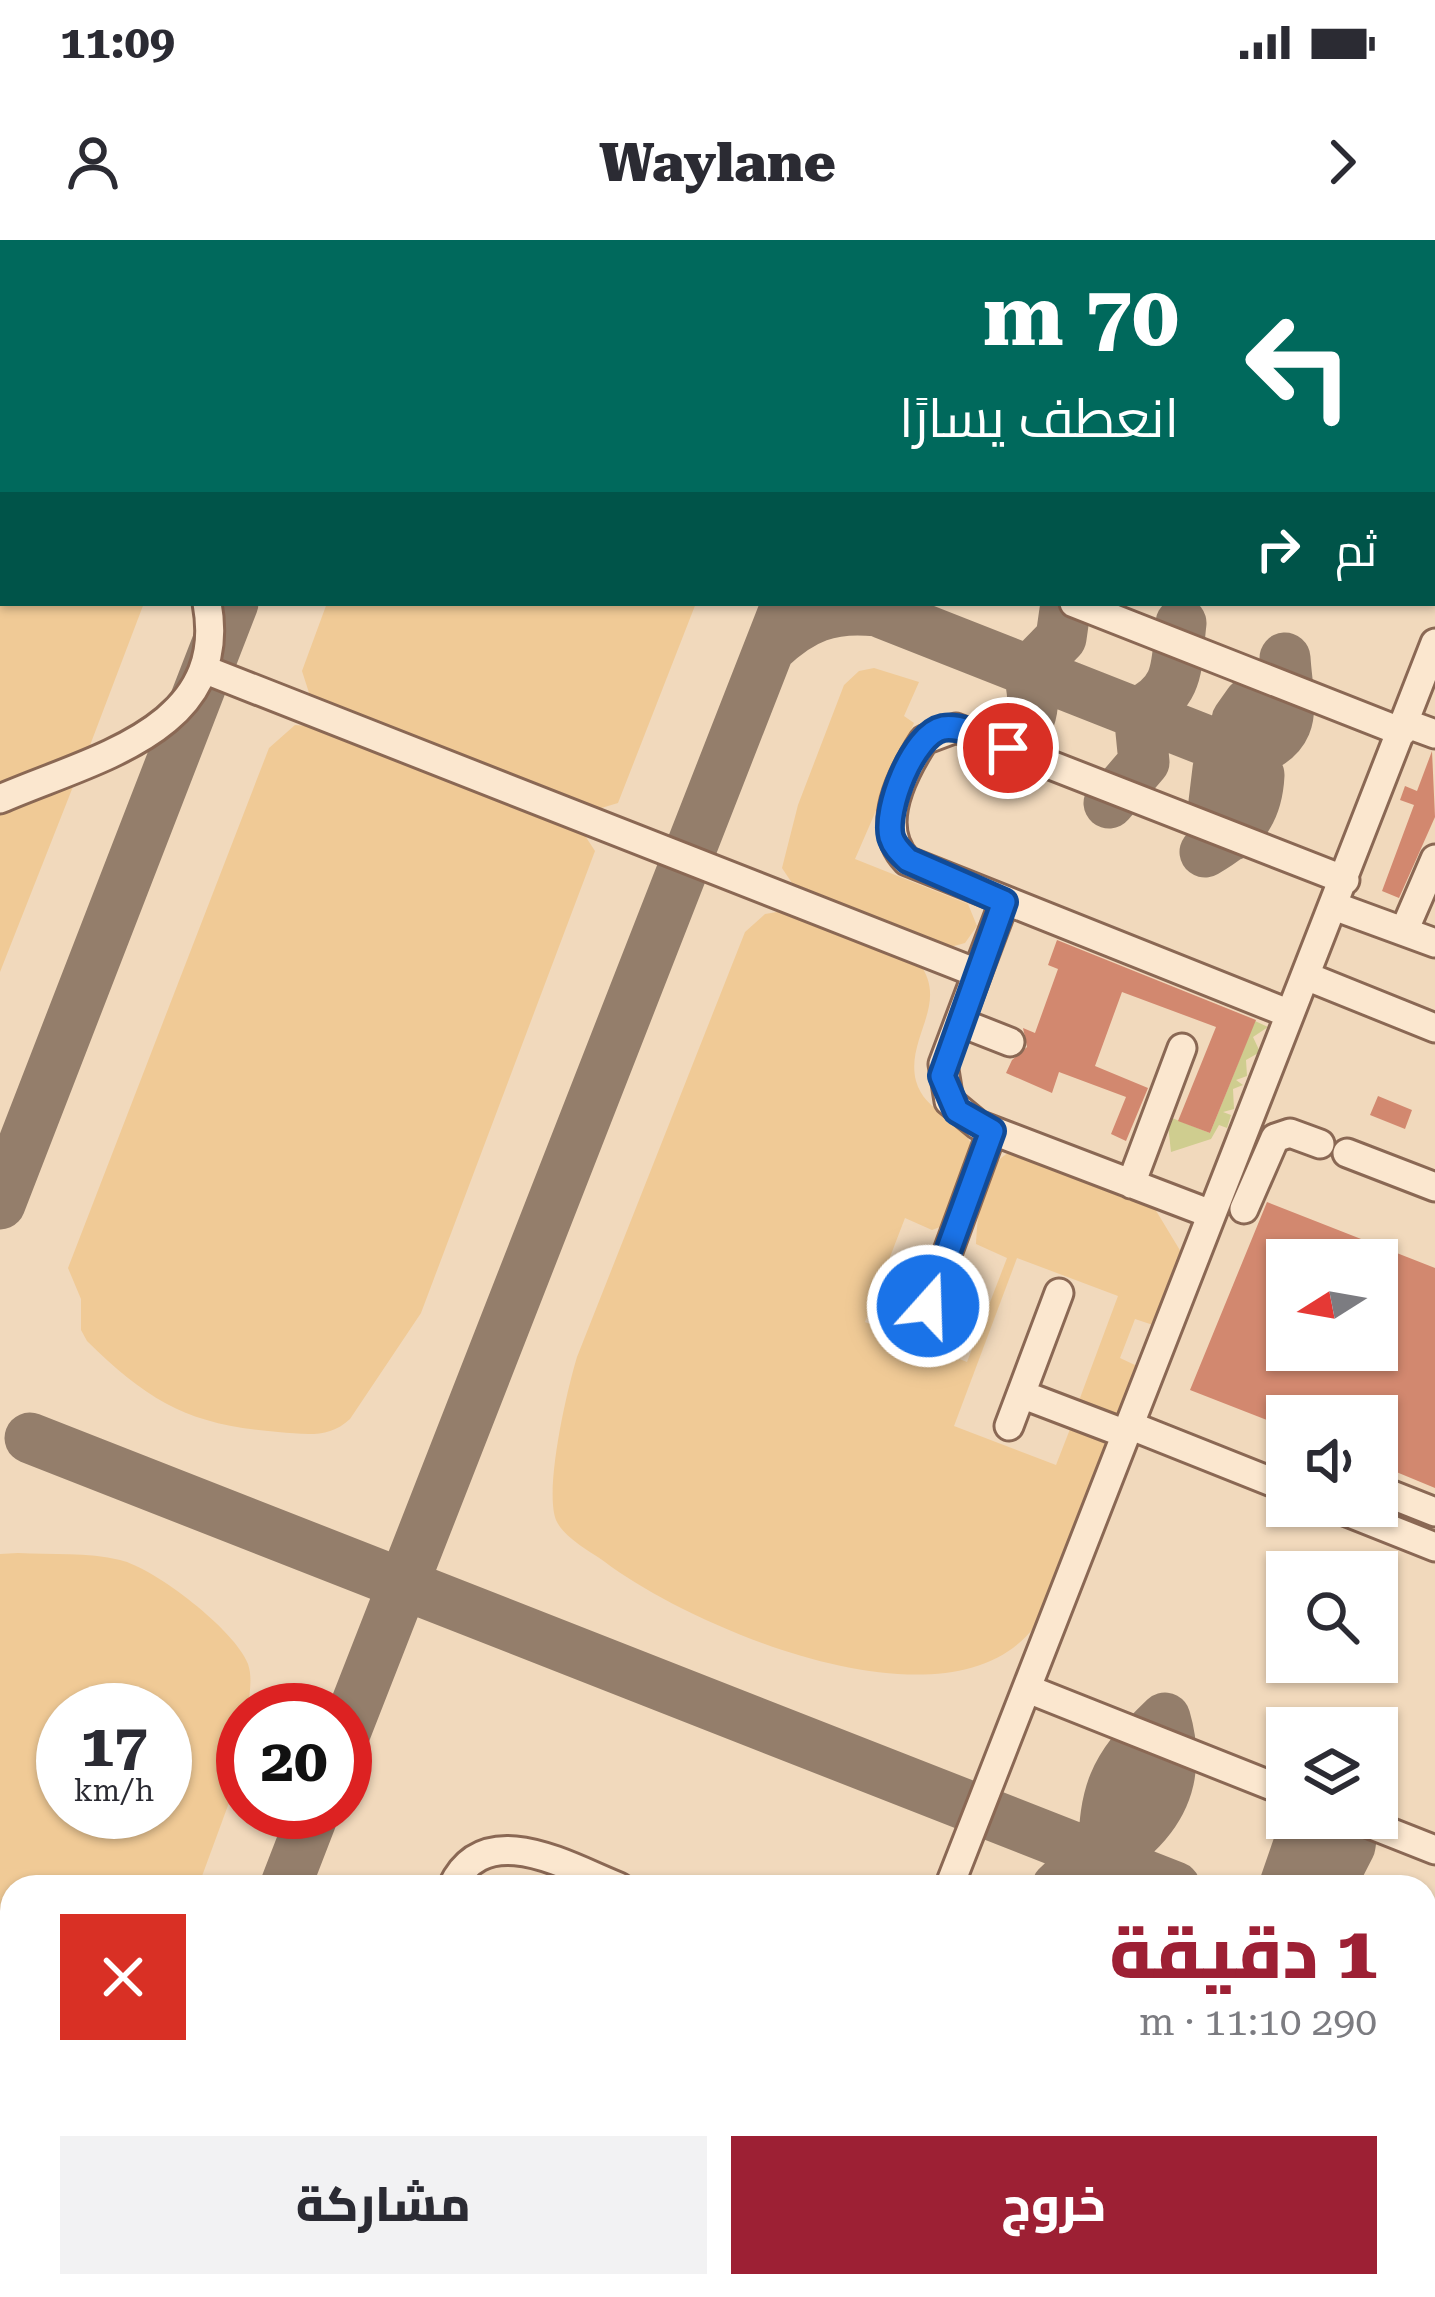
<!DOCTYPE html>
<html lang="ar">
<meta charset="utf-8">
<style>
:root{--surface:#fff;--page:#f2f2f3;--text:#2b2b33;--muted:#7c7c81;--accent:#9d2034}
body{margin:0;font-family:"Roboto Serif",Cairo,serif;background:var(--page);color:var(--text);direction:rtl;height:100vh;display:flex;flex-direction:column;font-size:45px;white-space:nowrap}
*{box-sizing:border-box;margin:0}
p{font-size:39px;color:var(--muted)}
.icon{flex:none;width:66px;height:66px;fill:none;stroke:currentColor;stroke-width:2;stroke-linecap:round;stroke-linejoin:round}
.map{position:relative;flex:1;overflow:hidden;direction:ltr}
.sheet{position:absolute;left:0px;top:1635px;width:1437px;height:423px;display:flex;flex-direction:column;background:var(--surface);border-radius:36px 36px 0 0;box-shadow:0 3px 9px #0004;direction:rtl}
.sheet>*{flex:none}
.guide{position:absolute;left:0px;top:0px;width:1437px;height:366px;box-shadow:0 3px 9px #0004;direction:rtl;background:#00695c;color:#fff;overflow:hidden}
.needle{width:78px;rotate:259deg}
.controls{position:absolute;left:1266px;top:999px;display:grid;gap:24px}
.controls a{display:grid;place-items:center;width:132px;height:132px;border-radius:0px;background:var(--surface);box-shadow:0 3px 9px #0004;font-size:60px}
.speed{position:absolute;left:36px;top:1443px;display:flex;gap:24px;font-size:60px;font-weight:700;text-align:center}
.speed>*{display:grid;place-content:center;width:156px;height:156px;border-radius:50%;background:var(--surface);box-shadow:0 3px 9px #0004;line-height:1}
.speed small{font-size:30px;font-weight:400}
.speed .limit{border:18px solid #d22;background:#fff;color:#111}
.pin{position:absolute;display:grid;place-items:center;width:102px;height:102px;color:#fff;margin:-51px;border:6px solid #fff;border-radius:50%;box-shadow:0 3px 12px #0007}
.me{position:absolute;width:132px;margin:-66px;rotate:20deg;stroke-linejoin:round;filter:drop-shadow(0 0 9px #0008)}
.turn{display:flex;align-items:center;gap:42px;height:252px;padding:0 60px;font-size:54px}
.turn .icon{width:156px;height:156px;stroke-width:2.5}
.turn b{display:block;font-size:84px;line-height:102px}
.then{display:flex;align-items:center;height:114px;padding:0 60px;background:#0003;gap:24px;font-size:45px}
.round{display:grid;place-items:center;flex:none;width:126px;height:126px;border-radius:0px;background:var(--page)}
.headline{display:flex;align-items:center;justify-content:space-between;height:204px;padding:0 60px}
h1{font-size:72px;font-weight:800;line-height:90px;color:var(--accent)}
.action{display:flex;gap:24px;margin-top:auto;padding:24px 60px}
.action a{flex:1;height:138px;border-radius:0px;background:var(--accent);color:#fff;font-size:48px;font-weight:800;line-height:138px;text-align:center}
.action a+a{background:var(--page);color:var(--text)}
.status{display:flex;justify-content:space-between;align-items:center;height:84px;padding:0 60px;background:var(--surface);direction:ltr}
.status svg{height:33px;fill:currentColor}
header{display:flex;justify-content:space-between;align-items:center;height:156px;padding:0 60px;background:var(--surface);font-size:54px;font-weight:800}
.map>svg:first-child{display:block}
.green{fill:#cfcd8f}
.sand{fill:#f0ca96;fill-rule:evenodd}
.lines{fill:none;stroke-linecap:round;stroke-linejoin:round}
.taxiway{stroke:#947e6b;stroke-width:51}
.building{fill:#d2886f;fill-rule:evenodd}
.minor-casing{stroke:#8a6854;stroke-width:33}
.minor{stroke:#fbe7cf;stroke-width:27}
.route-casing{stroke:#114b97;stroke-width:30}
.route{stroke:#1a73e8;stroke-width:21}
</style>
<div class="status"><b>11:09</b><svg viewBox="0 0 49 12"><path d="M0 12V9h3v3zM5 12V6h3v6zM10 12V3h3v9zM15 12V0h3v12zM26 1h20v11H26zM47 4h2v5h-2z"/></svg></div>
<header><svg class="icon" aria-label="forward" viewBox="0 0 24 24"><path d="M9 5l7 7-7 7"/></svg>Waylane<svg class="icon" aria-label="person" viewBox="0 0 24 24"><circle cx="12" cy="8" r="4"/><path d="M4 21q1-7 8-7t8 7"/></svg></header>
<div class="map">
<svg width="1435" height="2057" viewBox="0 0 1435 2057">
<rect width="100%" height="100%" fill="#f1d9bc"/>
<!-- green -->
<path class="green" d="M1255,781l13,6 -15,10 7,15 -14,8 1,16 -11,4 7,5 -10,4 1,20 -11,3 8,3 -4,13 -8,-3 -8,14 -40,13 -4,-36 43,17z"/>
<!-- sand -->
<path class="sand" d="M0,0l42,3h-39v360h141l-55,145 -89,39z
M65,0h217l-1,3z
M469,0h370l-371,3z
M327,363h369l-78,200 -30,9 -278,-116 -8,-25z
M874,428l45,14 -15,34 10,7 -59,136 113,45 9,22 -12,17 -18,5 -151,-59 -14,-21 16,-63 46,-120 15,-14z
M295,485l24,2 263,104 13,20 -174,462 -71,106c-21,20 -45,15 -72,13 -88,-7 -128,-29 -191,-91l-6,-11v-31l-13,-31 201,-520z
M76,539l-76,193v-160z
M783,671l71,30 38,7 27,15c31,41 -14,75 -3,118 9,32 44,36 55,63l-31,83 -8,3 -27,-12 -40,104 102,40 40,-104 -31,-14c2,-30 4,-79 36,-93l140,53 29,48 -28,73 -18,-6 -15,39 17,8 -20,52 -40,-12 41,-110 -101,-38 -63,168 102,39 16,-41 39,15 -76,187c-85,113 -343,2 -430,-64 -15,-11 -41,-24 -49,-42 -12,-31 11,-130 21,-163l168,-425 20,-18z
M18,1313c33,2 70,-1 102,7 35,8 116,71 128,104 5,15 1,30 0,46h-5l-2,60 -43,117h-186v399h29l-4,11h-37v-743zM63,1470h102v102h-102z"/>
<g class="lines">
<!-- taxiway -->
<path class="taxiway" d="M1320,0v3
M374,3l1,-3
M928,3l1,-3
M1193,3l4,-3
M1428,3l3,-3
M769,409c33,-32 62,-43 108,-38l366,144
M996,514c35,-18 43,-47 32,-82l33,-34 5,-35
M1109,563l35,-41 -5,-50c42,-21 37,-47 42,-89
M1233,595l-19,-33 4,-33 15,-18 4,-31 12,-17 13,-11 24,-6
M1205,612c34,-20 52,-36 54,-77l-16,-20c60,-18 45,-49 42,-97
M0,964l233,-601
M30,1198l1145,449
M345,1493l442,-1130
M285,1647l29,-75
M1057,1647c15,-16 29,-18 47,-29 55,-34 79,-78 61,-140 -67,64 -57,83 -65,169
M1284,1647l19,-55 13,-14
M1329,1647l21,-41 4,-28
M1425,1745l10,4
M1426,1917l9,-84
M124,2057l5,-11"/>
</g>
<!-- building -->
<path class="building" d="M1432,511l3,66 -36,81 -17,-7 32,-86 -14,-5 5,-14 12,5z
M1057,700l199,80 -46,113 -32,-12 38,-94 -94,-35 -27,74 53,22 -22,53 -15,-7 15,-37 -67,-25 -7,21 -46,-20 6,-13 15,-13 -4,-19 12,5 23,-64 -10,-4z
M1378,856l34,14 -7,19 -35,-14z
M1267,962l168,66v220l-58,-24v-48h-90v12l-97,-38zM1287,1020h90v90h-90z"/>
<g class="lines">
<!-- minor casing -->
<g class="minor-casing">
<path id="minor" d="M53,0l1,3
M1224,0l8,3
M1119,3l2,-3
M1434,286l1,1
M1074,363l328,129
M206,430l771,303
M1405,483l30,11
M0,559c91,-40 231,-68 207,-196
M1004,662l-61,162 6,37 29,24 233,89
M1334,666l101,37
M1404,691l31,-72
M1306,736l129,52
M1290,774l-383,-153c-33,-34 -5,-87 17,-121l32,-12 389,152
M959,782l51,20
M1347,913l88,34
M1131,944l51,-136
M1244,969l31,-71 15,-5 30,11
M928,1066l64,-175
M1021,1154l105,40
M1129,1185l158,63
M1009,1186l50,-133
M1377,1249l58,23
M1332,1266l103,41
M1028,1449l259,103
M1354,1578l81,32
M452,1647c33,-71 116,-20 167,0
M949,1647l486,-1244
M683,2046l29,11
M1157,2046l28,11
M291,2057l5,-11
M787,2057l4,-11"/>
</g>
<!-- minor -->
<use href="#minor" class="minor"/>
</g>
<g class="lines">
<!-- route casing -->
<g class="route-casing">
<path id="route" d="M928,1066l64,-175 -35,-20 -15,-35 62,-174 -96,-42c-7,-7 -14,-13 -17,-23 -7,-27 22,-103 52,-109 21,-3 46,12 65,20"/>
</g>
<!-- route -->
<use href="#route" class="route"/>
</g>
</svg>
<div class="controls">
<a><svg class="needle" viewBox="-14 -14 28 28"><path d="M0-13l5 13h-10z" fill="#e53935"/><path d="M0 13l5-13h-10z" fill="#7c7c81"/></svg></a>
<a><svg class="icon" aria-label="sound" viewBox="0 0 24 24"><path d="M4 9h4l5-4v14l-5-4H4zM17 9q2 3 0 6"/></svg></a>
<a><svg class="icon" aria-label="search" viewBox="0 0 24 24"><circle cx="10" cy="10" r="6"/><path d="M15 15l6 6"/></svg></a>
<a><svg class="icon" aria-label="layers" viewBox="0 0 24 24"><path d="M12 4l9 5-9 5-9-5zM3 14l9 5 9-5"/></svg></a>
</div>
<div class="speed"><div>17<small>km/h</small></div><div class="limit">20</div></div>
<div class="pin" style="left:1008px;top:508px;background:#d93025"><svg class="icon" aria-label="arrive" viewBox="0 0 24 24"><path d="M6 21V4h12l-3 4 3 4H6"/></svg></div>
<svg class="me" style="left:928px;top:1066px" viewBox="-20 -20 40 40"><circle r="17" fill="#1a73e8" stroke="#fff" stroke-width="3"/><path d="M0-11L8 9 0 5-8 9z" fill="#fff"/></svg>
<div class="guide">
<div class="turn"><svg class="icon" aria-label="left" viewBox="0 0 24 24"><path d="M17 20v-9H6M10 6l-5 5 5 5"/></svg><div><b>70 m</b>انعطف يسارًا</div></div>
<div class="then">ثم<svg class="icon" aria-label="right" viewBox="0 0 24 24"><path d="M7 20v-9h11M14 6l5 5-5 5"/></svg></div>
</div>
<section class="sheet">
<div class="headline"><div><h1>1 دقيقة</h1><p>290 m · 11:10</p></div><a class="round" style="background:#d93025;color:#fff"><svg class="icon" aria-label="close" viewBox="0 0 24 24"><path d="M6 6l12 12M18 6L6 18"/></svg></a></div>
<div class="action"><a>خروج</a><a>مشاركة</a></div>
</section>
</div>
